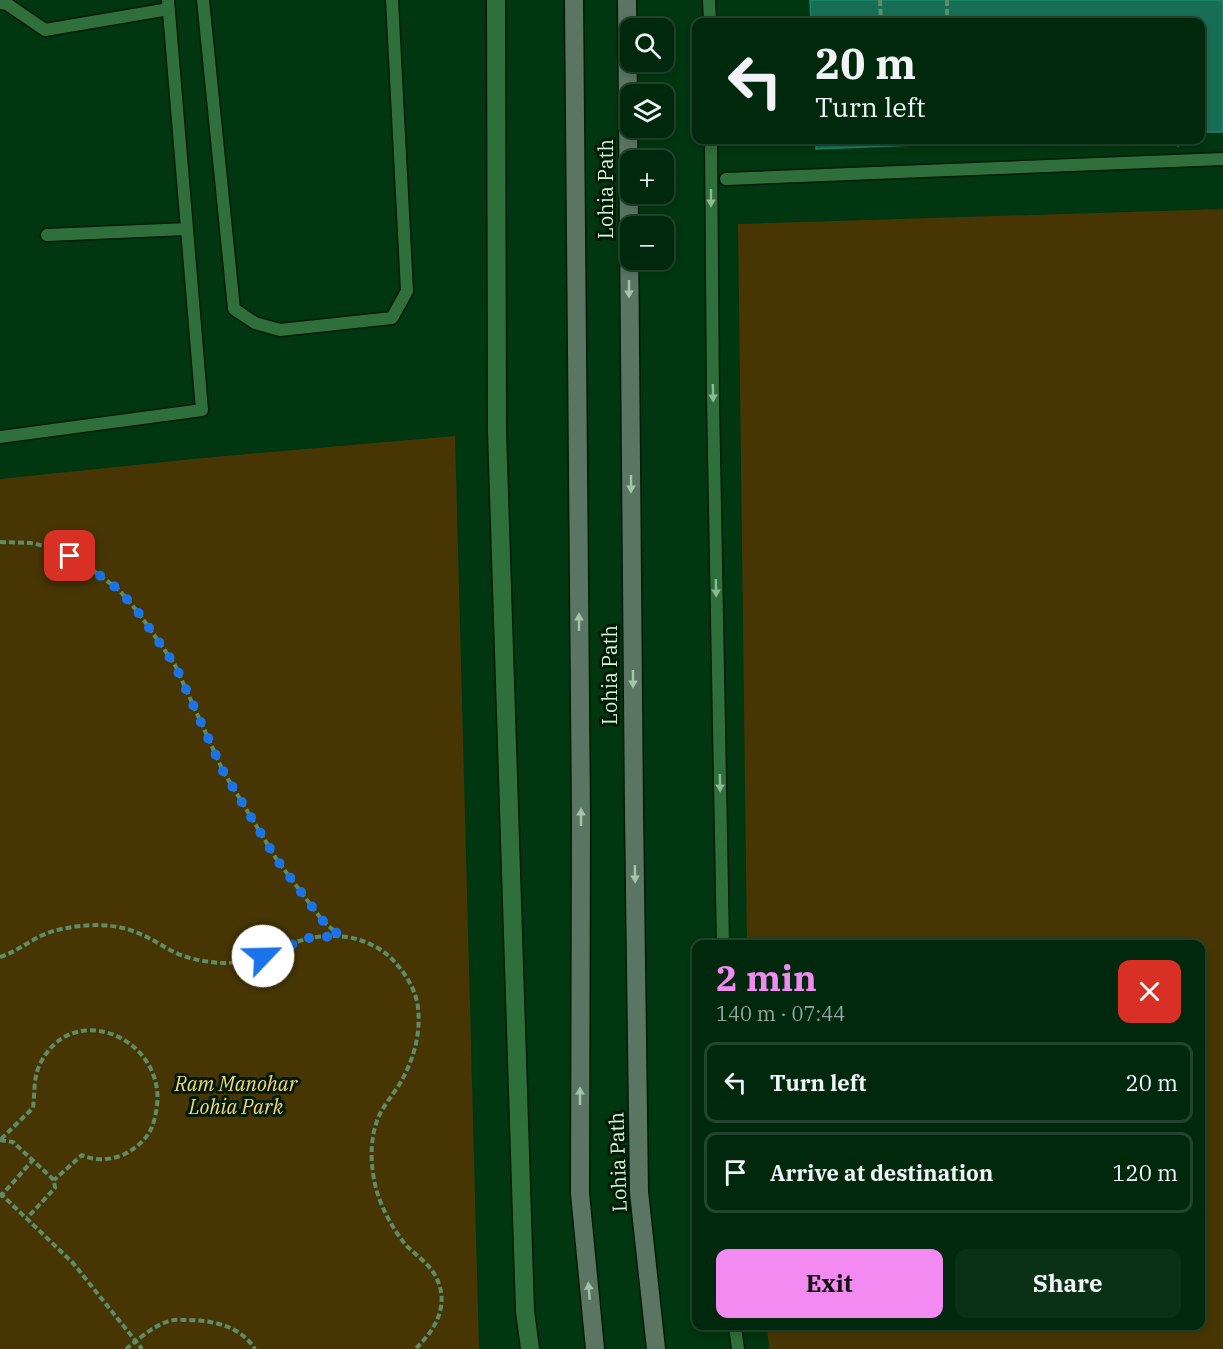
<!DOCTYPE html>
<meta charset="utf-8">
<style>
:root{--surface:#00280c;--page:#0a3015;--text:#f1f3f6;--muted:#95a69d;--line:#22442d;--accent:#f38af1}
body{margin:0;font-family:"IBM Plex Serif",serif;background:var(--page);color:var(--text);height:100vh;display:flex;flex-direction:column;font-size:22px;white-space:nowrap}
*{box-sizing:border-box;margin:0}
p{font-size:20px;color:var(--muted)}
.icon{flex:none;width:33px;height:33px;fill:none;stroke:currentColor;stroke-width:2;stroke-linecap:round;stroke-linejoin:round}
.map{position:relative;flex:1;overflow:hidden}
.details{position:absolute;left:692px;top:940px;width:513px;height:390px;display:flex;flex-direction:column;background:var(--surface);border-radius:12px;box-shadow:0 3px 9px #0003,0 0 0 2px var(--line)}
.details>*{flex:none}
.top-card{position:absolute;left:692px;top:18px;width:513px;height:126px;border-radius:12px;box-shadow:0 3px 9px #0003,0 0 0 2px var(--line);background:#00280c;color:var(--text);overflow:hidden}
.fabs{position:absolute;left:620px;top:18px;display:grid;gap:12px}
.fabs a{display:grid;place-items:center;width:54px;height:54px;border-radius:12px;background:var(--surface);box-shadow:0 3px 9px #0003,0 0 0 2px var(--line);font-size:30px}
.pin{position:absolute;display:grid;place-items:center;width:51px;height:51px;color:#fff;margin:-26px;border-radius:12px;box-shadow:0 3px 9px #0006}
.me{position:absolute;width:66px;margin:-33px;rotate:66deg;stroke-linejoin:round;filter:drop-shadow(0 0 4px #0008)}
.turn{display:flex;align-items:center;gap:21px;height:126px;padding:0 24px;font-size:27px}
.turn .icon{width:78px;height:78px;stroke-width:2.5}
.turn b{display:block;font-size:42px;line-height:51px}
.round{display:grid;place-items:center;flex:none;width:63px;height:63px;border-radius:12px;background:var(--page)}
.headline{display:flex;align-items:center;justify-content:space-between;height:102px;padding:0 24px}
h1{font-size:36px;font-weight:700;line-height:45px;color:var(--accent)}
.action{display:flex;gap:12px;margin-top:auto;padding:12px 24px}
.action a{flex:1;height:69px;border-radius:12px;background:var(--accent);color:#111;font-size:24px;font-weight:700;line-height:69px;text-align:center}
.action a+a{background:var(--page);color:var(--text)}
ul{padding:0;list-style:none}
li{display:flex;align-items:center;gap:18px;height:81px;margin:0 12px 9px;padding:0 12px;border:3px solid var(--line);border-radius:12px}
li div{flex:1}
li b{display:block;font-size:22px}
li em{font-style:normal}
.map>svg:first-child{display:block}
.green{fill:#473604}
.building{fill:#176e54;stroke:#1a8768;stroke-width:1.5}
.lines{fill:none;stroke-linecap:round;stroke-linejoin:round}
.lane-casing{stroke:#001b03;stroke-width:15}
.street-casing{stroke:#001b03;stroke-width:21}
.secondary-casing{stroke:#001b03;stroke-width:21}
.path{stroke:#5e8b68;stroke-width:4;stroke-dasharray:6 3;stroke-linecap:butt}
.lane{stroke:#2e6f3b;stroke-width:12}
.street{stroke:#2e6f3b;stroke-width:18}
.secondary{stroke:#5a7663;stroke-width:18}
.oneway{fill:#8bbb92}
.oneway2{fill:#a5c5aa}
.route{stroke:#1a73e8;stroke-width:10;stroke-dasharray:0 18}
.labels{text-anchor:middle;stroke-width:6;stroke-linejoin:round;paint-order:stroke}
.street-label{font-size:20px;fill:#d7f9da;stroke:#011a05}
.park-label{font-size:20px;font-style:italic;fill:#fad67f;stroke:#011a05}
</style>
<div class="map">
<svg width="1223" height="1349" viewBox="0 0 1223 1349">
<rect width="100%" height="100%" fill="#003610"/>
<!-- green -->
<path class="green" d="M1223,209v1140h-454l-2,-23h433v-381h-453l-9,-721z
M455,436l24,913h-479v-870l203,-21z"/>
<!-- building -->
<path class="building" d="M810,0h413v132h-23v-110h-389z
M816,140h228l-228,9z
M1170,140h15l-7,6z"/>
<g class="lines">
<!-- lane casing -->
<g class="lane-casing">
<path id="lane" d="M203,0l31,309 21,14 25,7 112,-12 15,-27 -15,-291
M709,0l1,22
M0,3l7,1 38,26 124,-21
M711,140l2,259 10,546
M726,179l497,-20
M47,235l140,-6
M0,437l202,-27 -34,-410
M735,1326l3,23"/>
</g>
<!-- street casing -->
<g class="street-casing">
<path id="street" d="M496,0l1,431 28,880 5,38"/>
</g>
<!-- secondary casing -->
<g class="secondary-casing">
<path id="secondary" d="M574,0l7,818 -1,375 15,156
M627,0l7,811 5,381 17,157"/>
</g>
<!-- path -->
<path class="path" d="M880,0l1,22
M947,0v22
M0,542l31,1 23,5 32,17 33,25 19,22 37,53 48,106 54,89 45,60 18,16
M0,957c22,-7 37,-24 62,-28 23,-5 49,-6 71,2 15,5 27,14 41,21 14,7 32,10 48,11 28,1 48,-13 74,-21 33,-11 71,-8 97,18 12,13 23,29 25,48 3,27 -5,54 -19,77 -7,11 -15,20 -20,31 -10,22 -9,52 -2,76 5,17 16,37 28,52 9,10 25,20 31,33 14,27 0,53 -21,72
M1,1139l32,-31c2,-15 0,-30 7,-44 32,-66 125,-26 117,42 -3,21 -8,33 -27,45 -13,9 -34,11 -48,4l-28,25
M0,1140l13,2 41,38 1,8 -28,30
M0,1193l73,70 69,86
M0,1197l33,-37
M126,1349c13,-10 28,-24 44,-28 6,-2 13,-1 19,-1 26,1 51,6 66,29"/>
<!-- lane -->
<use href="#lane" class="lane"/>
<!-- street -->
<use href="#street" class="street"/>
<!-- secondary -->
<use href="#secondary" class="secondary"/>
</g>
<!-- one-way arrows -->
<defs><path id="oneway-solid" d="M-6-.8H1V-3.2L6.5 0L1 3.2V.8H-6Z" transform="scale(1.5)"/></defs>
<g class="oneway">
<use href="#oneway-solid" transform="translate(711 198) rotate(90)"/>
<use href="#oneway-solid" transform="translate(713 393) rotate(89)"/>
<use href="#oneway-solid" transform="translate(716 588) rotate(89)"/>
<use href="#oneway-solid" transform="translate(720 783) rotate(89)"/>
</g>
<g class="oneway2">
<use href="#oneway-solid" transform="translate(629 289) rotate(90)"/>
<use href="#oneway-solid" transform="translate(631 484) rotate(90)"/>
<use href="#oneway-solid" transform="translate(579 622) rotate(-90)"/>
<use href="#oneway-solid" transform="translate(633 679) rotate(90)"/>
<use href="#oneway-solid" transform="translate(581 817) rotate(-90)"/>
<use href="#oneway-solid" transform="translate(635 874) rotate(89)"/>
<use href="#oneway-solid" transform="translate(580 1096) rotate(-90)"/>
<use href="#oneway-solid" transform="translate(589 1291) rotate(-95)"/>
</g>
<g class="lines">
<!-- route -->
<path class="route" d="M70,556l16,9 33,25 19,22 37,53 48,106 54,89 45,60 18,16 -31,2 -46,18"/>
</g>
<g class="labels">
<!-- street labels -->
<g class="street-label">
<text transform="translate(606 189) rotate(-90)" y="7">Lohia Path</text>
<text transform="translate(610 675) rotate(-90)" y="7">Lohia Path</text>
<text transform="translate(618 1162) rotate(-92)" y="7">Lohia Path</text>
</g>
<!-- park labels -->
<g class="park-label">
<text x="236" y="1091">Ram Manohar<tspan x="236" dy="23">Lohia Park</tspan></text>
</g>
</g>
</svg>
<div class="fabs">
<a><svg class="icon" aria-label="search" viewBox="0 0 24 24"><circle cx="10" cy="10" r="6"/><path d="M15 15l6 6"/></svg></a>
<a><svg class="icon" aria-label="layers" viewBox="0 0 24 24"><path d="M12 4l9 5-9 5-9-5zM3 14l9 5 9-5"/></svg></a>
<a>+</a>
<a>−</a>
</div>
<div class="pin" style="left:70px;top:556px;background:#d93025"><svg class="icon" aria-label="arrive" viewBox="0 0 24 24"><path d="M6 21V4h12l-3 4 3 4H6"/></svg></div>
<svg class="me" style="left:263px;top:956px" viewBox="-20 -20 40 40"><circle r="19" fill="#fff"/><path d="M0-13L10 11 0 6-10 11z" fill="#1a73e8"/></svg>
<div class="top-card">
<div class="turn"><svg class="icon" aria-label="left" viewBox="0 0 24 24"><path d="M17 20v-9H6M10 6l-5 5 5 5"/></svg><div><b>20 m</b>Turn left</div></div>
</div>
<section class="details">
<div class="headline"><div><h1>2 min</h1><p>140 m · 07:44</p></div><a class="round" style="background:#d93025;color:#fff"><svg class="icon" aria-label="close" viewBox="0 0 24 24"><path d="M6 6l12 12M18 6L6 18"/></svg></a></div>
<ul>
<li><svg class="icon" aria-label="left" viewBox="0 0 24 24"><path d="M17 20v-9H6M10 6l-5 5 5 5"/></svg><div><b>Turn left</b></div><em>20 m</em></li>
<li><svg class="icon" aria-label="arrive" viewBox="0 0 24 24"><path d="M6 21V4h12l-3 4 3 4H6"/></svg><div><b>Arrive at destination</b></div><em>120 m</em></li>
</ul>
<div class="action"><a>Exit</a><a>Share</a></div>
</section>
</div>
